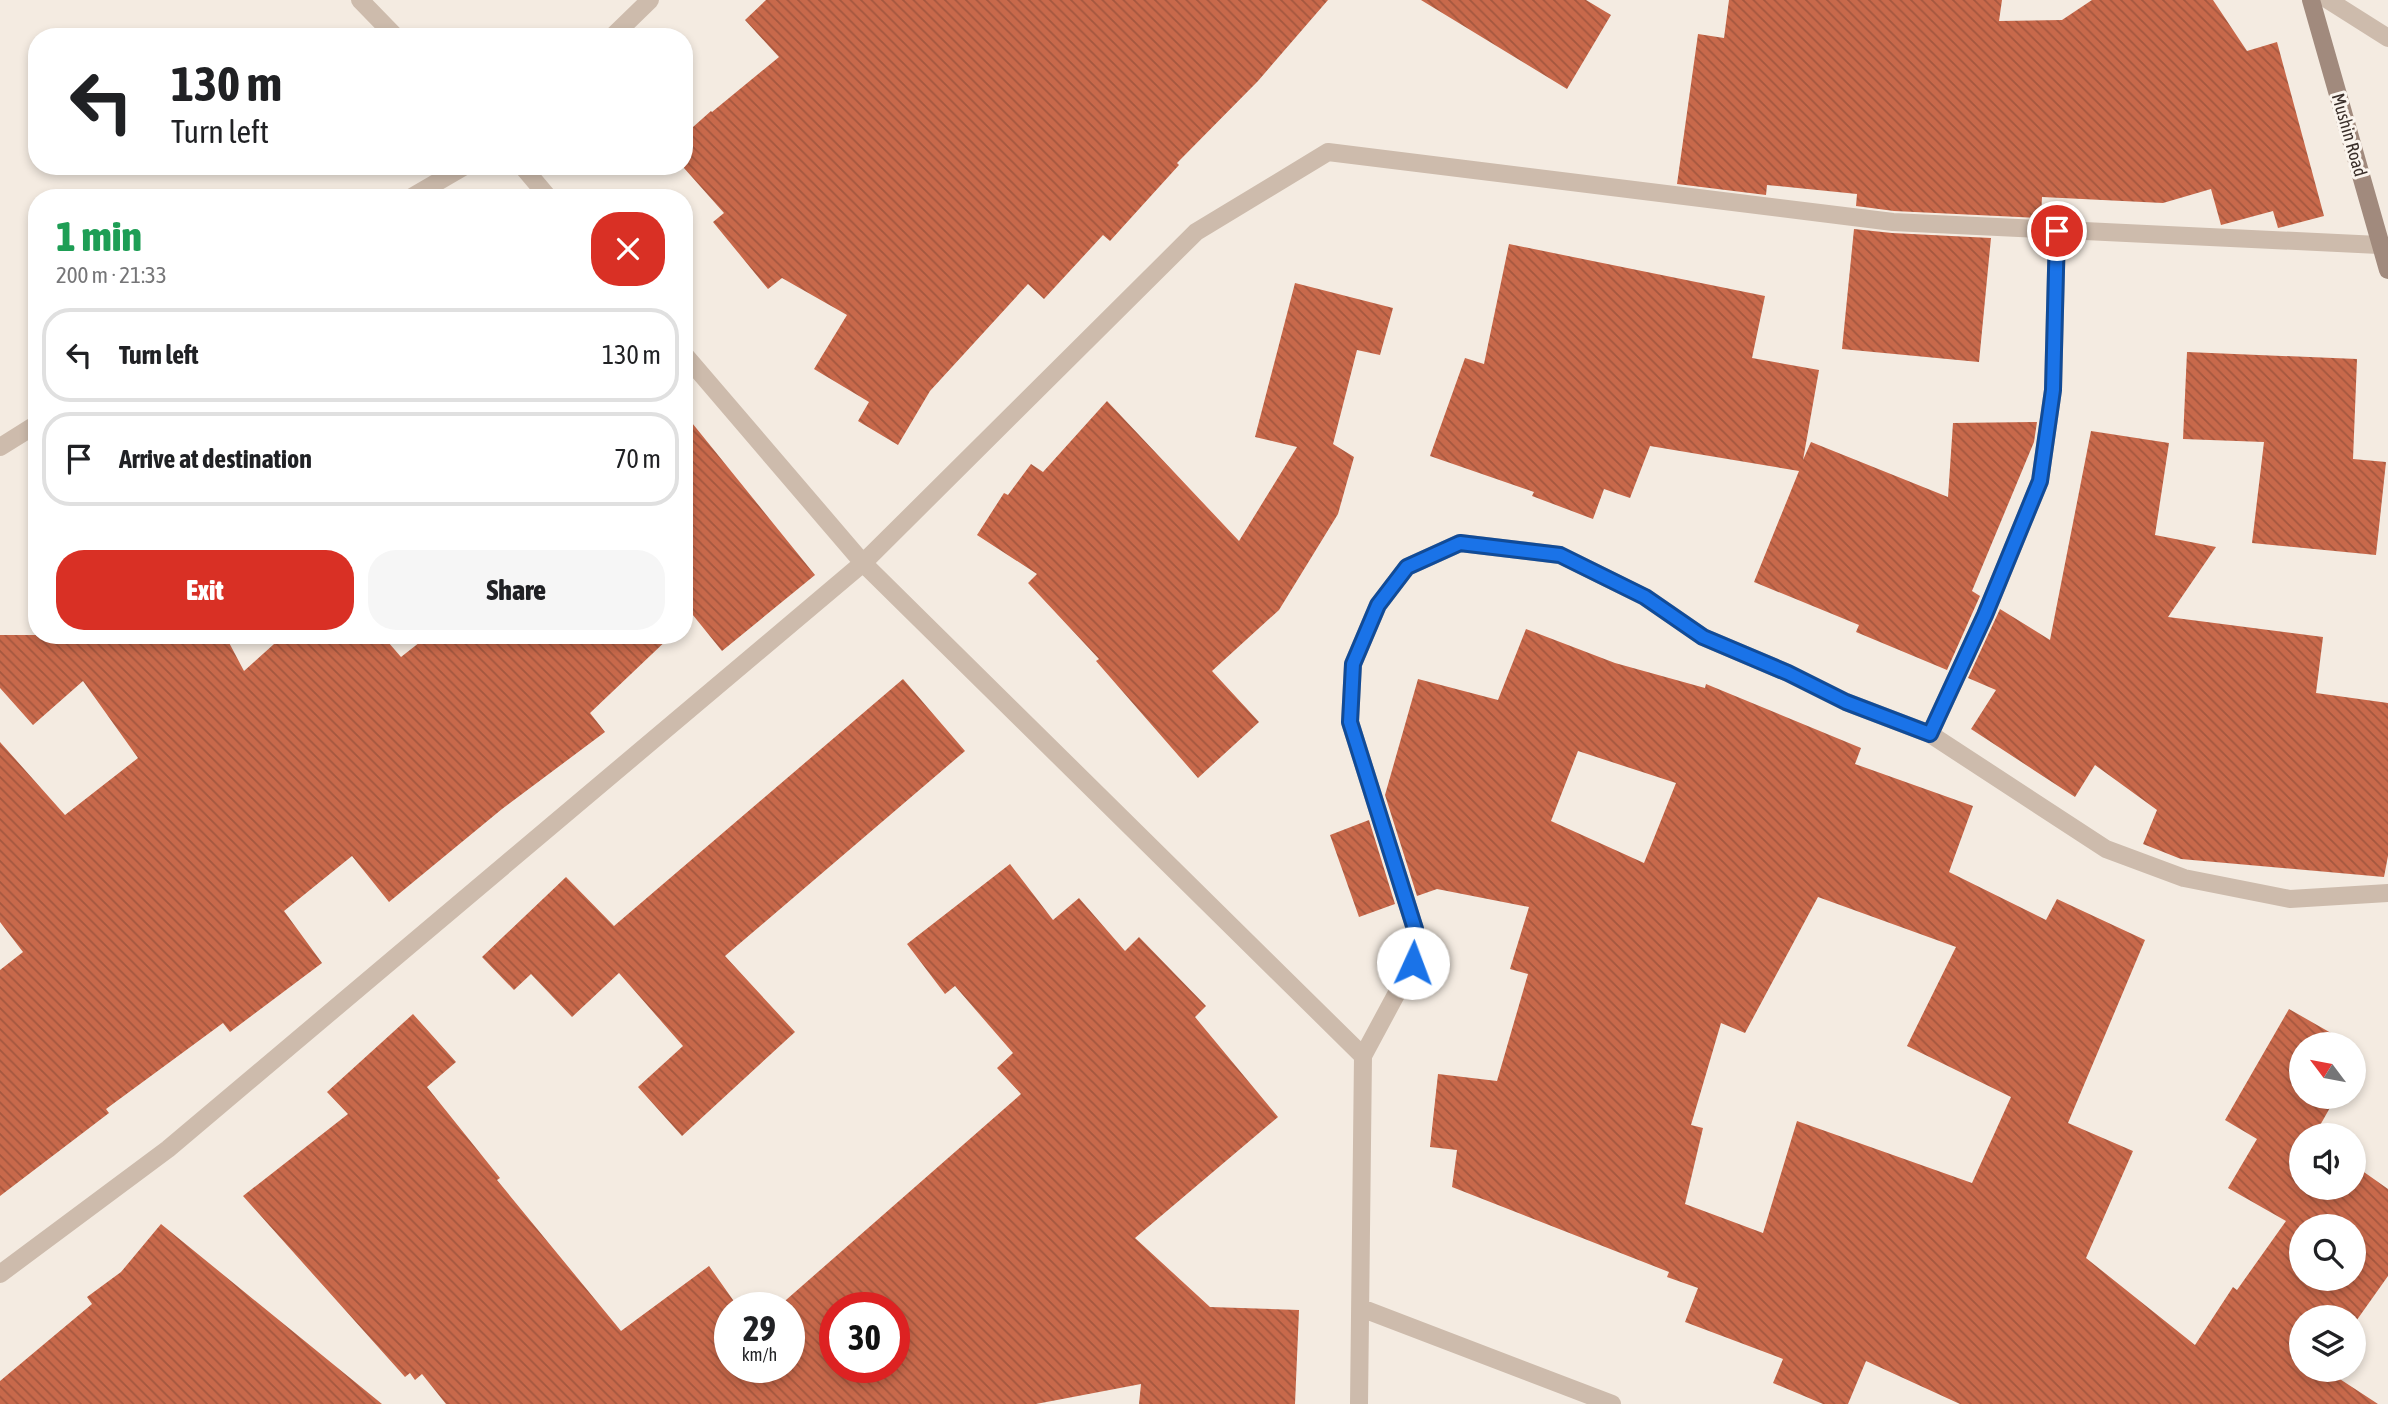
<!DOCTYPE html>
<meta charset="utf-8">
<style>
:root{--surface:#fff;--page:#f6f6f6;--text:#202124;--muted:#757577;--line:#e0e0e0;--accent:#d93025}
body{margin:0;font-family:"Asap Condensed",sans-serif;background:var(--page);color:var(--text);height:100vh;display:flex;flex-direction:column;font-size:26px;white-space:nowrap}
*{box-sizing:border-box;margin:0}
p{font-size:23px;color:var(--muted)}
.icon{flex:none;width:38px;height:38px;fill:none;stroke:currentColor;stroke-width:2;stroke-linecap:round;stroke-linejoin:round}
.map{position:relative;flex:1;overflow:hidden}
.panel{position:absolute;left:28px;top:189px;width:665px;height:455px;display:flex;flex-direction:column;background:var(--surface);border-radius:28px;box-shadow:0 4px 10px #0003}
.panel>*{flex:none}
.top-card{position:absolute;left:28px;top:28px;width:665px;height:147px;border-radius:28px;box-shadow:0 4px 10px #0003;background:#fff;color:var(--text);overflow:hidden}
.needle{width:46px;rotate:302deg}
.fabs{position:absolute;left:2289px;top:1032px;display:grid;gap:14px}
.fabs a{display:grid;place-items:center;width:77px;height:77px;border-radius:50%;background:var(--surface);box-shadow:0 4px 10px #0003;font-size:35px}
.speed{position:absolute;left:714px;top:1292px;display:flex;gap:14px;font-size:35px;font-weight:700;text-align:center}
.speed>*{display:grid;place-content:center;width:91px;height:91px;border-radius:50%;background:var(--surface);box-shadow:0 4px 10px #0003;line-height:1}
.speed small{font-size:18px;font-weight:400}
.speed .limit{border:10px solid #d22;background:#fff;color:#111}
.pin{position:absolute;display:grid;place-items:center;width:60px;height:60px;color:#fff;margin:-30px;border:4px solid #fff;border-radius:50%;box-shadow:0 2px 7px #0007}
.me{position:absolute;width:77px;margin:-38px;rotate:2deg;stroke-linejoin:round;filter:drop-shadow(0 0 5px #0008)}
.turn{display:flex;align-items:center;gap:24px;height:147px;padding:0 28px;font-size:32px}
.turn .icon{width:91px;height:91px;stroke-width:2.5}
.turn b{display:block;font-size:49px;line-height:60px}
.round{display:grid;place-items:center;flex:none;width:74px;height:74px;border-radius:28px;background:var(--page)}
.headline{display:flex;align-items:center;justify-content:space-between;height:119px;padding:0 28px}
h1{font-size:42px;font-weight:800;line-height:52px;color:#1e9e55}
.primary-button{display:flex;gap:14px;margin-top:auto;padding:14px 28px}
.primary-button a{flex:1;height:80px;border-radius:28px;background:var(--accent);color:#fff;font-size:28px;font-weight:800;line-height:80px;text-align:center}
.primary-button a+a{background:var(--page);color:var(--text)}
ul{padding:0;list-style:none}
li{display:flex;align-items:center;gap:21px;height:94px;margin:0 14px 10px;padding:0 14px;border:4px solid var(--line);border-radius:28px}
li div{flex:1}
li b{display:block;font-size:26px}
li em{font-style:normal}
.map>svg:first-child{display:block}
.building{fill:url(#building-back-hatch);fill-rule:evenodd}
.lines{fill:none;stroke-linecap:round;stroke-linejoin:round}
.street{stroke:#cdbbac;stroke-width:18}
.secondary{stroke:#a18a7d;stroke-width:18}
.route-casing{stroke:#114b97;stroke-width:18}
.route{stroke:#1a73e8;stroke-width:12}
.labels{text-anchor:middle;stroke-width:6;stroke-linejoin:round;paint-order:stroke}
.street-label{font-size:18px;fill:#3b302b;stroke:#fbf5ee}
</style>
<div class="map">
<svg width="2388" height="1404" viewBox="0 0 2388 1404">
<defs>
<pattern id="building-back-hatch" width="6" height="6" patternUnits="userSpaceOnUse" patternTransform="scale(1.75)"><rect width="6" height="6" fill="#c8694b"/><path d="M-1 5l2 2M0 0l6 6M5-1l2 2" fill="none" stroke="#a4573f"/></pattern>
</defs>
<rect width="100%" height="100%" fill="#f4ebe1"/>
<!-- building -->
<path class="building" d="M766,0h562l-70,81 -81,82 2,2 -69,76 -7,-6 -59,64 -16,-15 -98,107 -32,54 -40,-24 11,-19 -55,-33 33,-54 -65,-37 -14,11 -55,-67 11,-9 -40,-45v-33l27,-24 1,1 67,-55 -34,-37z
M1421,0h165l25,15 -44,74z
M1729,0h273l-3,21 63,-1 30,-20h121l34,51 30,-9 47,174 -46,12 -5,-17 -52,14 -10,-36 -48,14 -121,-6 -1,21 -147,-7 -38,-5 1,-12 -90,-9 -1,10 -89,-11 21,-150 26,4z
M1854,229l38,4 99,5 -12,124 -137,-13z
M1509,244l256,52 -13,62 67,12 -16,90 8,-18 137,55 5,-74 84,-1 -3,20 -62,149 8,5 -33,74 -91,-38 3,-7 -105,-43 45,-111 -149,-25 -20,52 -26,-9 -11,30 -61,-23 2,-4 -104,-36 35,-98 19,6z
M1295,283l98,25 -13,47 -23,-5 -24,94 21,13 -16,57 -59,96 -67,61 47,51 -61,56 -102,-117 3,-2 -71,-76 9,-9 -60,-39 27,-42 4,2 23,-31 12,8 64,-71 132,140 58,-94 -42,-10z
M2187,352l170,7 -4,100 33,3 -10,93 -124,-12 12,-101 -81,-3z
M684,413l131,162 -93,76 -38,-47z
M2091,431l78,12 -14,92 61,12 -48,70 155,20 -7,56 72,10v153l-4,21 -203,-18 -38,-15 14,-34 -62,-45 -20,32 -104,-68 25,-39 -28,-12 32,-69 50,31z
M1526,629l89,34 90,25 1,-4 155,64 -6,16 118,42 -24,66 97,48 11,-21 88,41 -77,183 65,28 -47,107 109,87 38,-58 4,3 49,-69 -58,-33 29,-49 -32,-19 64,-111 63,36h-51v52h35l-22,39h-13v52h53v-23l34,24v87l-34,48v-6h-53v52h25l52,34h-418l-94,-43 -18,43h-25l-50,-21 10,-24 -98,-37 13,-34 -31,-11 2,-5 -217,-85 5,-37 -27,-3 8,-73 59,7 31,-107 -18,-5 19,-62 -92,-18 -20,7 -32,-101 33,-116 80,21zM1578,751l98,32 -32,80 -93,-42zM1818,897l138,50 -49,99 104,51 -39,86 -175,-62 -34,112 -78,-29 18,-76 -12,-3 30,-102 24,10zM2301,1227h53v52h-53z
M0,635h225l19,36 40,-36h98l19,22 28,-22h243l-82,78 15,19 -103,77 -113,93 -37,-46 -68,55 38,52 -92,69 -7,-9 -117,86 3,4 -109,83v-226l23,-18 -23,-30v-180l65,73 73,-57 -55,-77 -50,44 -33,-37z
M903,679l62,72 -240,205 70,76 -113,104 -44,-49 45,-41 -64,-73 -47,44 -41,-43 -17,16 -32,-33 84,-80 48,49z
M1369,820l26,84 -36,13 -29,-82z
M1010,864l43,56 26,-22 46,53 14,-14 67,69 -11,11 83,100 -143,121 75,69 89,3 -4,94h-156l2,-20 -105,20h-590l-24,-30 -7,6 -5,-7 -5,4 -162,-181 105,-82 -21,-22 86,-78 43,48 -29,25 73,91 -3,2 124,151 88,-65 29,41h-8v60h59v-60h-11l243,-213 -24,-26 16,-15 -58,-67 -10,8 -38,-50zM835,1307h59v60h-59z
M161,1224l221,180h-382v-23l92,-77 -5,-7 34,-25z"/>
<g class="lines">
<!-- street -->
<path class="street" d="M360,0l36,37
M2328,0l60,38
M612,37l38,-37
M522,166l27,32
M410,198l55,-32
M684,354l179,209 500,493 -4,348
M0,447l37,-23
M1930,734l55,-119 55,-134 13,-91 4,-159
M1363,1056l50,-93 2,-34 -65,-207 3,-58 25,-59 29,-38 53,-24 100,12 85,42 58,40 85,36 58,29 84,32 176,115 78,29 106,21 98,-6
M0,1274l168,-125 695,-586 333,-331 132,-80 565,70 486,23
M1361,1308l251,96"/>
<!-- secondary -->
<path class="secondary" d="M2311,0l77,270"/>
</g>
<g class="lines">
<!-- route casing -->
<g class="route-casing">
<path id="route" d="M1413,963l2,-34 -65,-207 3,-58 25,-59 29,-38 53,-24 100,12 85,42 58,40 85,36 58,29 84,32 55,-119 55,-134 13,-91 4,-159"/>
</g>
<!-- route -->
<use href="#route" class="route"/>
</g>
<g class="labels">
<!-- street labels -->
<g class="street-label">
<text transform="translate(2349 135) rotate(74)" y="6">Mushin Road</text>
</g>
</g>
</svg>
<div class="fabs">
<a><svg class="needle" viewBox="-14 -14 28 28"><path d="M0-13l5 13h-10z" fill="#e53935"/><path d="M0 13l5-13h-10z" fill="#757577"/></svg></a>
<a><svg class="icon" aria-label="sound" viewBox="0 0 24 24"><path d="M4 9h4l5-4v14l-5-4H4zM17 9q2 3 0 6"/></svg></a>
<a><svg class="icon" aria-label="search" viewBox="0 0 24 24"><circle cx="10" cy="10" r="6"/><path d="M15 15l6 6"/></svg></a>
<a><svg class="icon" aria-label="layers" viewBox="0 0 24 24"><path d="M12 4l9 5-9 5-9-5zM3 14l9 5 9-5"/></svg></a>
</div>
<div class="speed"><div>29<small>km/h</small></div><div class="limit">30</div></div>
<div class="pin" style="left:2057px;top:231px;background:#d93025"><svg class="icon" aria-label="arrive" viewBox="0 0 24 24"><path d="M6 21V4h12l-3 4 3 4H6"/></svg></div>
<svg class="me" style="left:1413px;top:963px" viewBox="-20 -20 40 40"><circle r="19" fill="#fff"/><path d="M0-13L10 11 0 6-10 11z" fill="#1a73e8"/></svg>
<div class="top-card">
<div class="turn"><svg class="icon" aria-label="left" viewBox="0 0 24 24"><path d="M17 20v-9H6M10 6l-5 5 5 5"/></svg><div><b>130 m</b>Turn left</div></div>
</div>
<section class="panel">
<div class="headline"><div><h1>1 min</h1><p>200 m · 21:33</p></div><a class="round" style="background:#d93025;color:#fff"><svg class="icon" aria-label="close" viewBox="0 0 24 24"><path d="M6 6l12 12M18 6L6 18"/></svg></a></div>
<ul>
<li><svg class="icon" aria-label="left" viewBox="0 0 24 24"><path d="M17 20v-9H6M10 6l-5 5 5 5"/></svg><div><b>Turn left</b></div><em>130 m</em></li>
<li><svg class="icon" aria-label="arrive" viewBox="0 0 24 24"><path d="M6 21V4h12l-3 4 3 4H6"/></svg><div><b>Arrive at destination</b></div><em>70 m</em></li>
</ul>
<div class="primary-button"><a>Exit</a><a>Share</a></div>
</section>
</div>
